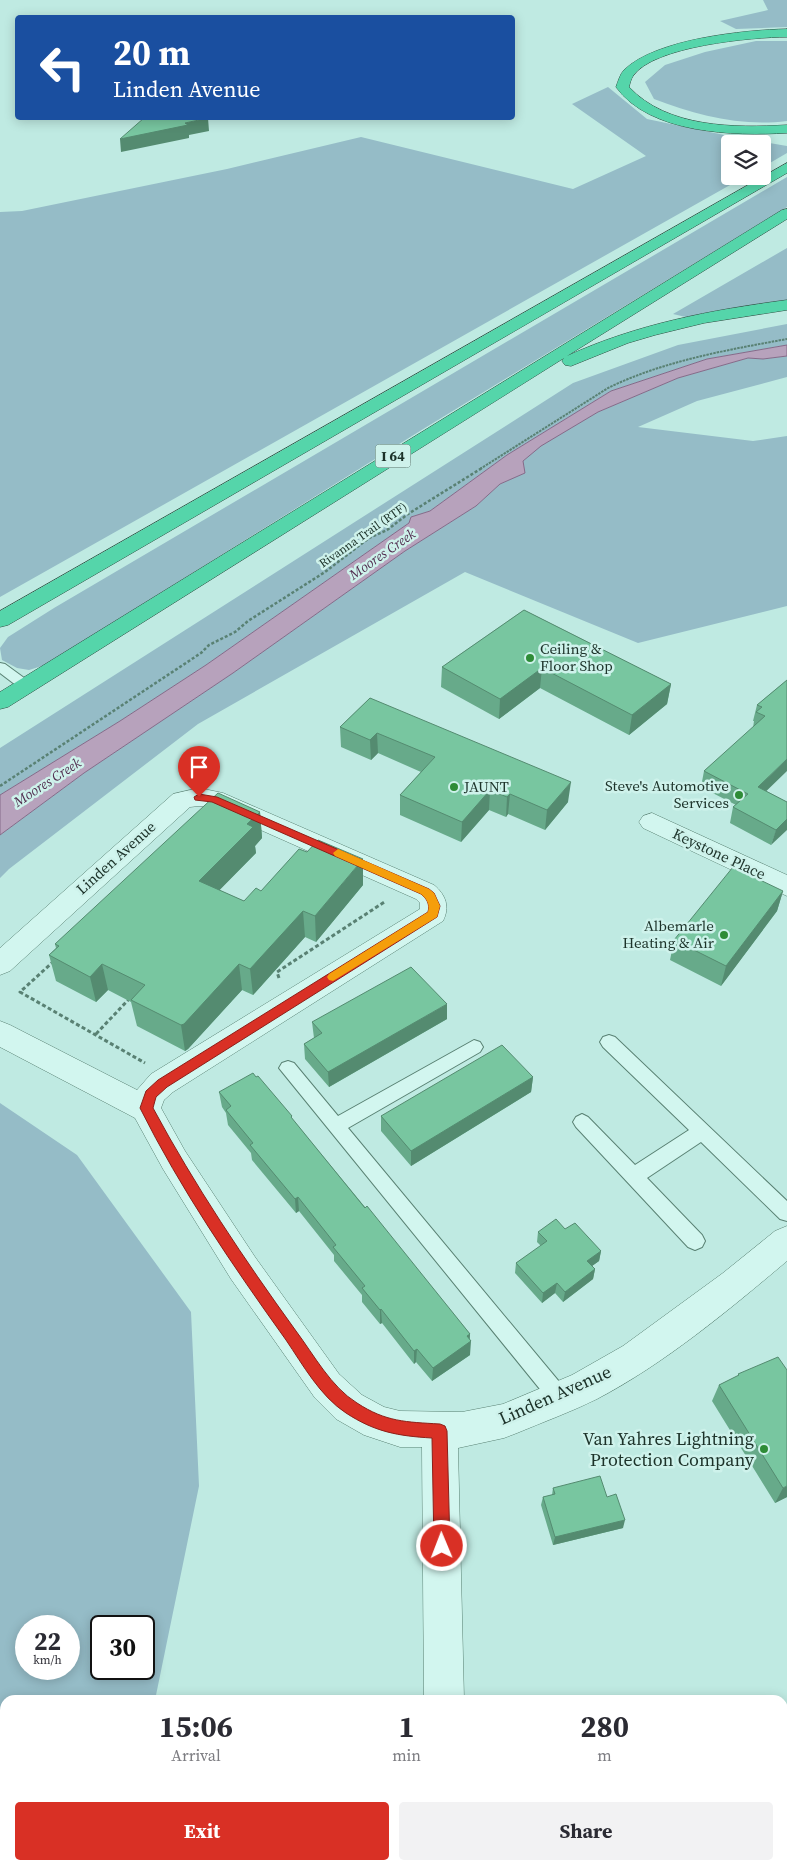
<!DOCTYPE html>
<style>
:root{--surface:#fff;--page:#f2f2f3;--text:#2b2b33;--muted:#7c7c81;--accent:#d93025}
body{margin:0;font-family:"Source Serif 4",serif;background:var(--page);color:var(--text);height:100vh;display:flex;flex-direction:column;font-size:19px;white-space:nowrap}
*{box-sizing:border-box;margin:0}
p{font-size:16px;color:var(--muted)}
.icon{flex:none;width:28px;height:28px;fill:none;stroke:currentColor;stroke-width:2;stroke-linecap:round;stroke-linejoin:round}
.map{position:relative;flex:1;overflow:hidden}
.details{position:absolute;left:0px;top:1695px;width:788px;height:175px;display:flex;flex-direction:column;background:var(--surface);border-radius:15px 15px 0 0;box-shadow:0 2px 12px #0003}
.details>*{flex:none}
.banner{position:absolute;left:15px;top:15px;width:500px;height:105px;border-radius:5px;box-shadow:0 2px 12px #0003;background:#1a4fa0;color:#fff;overflow:hidden}
.controls{position:absolute;left:721px;top:135px;display:grid;gap:10px}
.controls a{display:grid;place-items:center;width:50px;height:50px;border-radius:5px;background:var(--surface);box-shadow:0 2px 12px #0003;font-size:25px}
.speed{position:absolute;left:15px;top:1615px;display:flex;gap:10px;font-size:25px;font-weight:700;text-align:center}
.speed>*{display:grid;place-content:center;width:65px;height:65px;border-radius:50%;background:var(--surface);box-shadow:0 2px 12px #0003;line-height:1}
.speed small{font-size:12px;font-weight:400}
.speed .limit{border:2px solid #111;border-radius:8px;background:#fff;color:#111}
.pin{position:absolute;display:grid;place-items:center;width:42px;height:42px;color:#fff;margin:-51px -21px;border-radius:50% 50% 50% 0;rotate:-45deg;box-shadow:0 0 5px #0007}
.pin .icon{rotate:45deg}
.me{position:absolute;width:55px;margin:-28px;rotate:359deg;stroke-linejoin:round;filter:drop-shadow(0 0 4px #0008)}
.turn{display:flex;align-items:center;gap:18px;height:105px;padding:0 15px;font-size:22px}
.turn .icon{width:65px;height:65px;stroke-width:2.5}
.turn b{display:block;font-size:35px;line-height:42px}
.eta{display:flex;justify-content:space-evenly;align-items:center;height:85px;text-align:center}
.eta b{font-size:30px;font-weight:700;line-height:35px}
.primary-button{display:flex;gap:10px;margin-top:auto;padding:10px 15px}
.primary-button a{flex:1;height:58px;border-radius:5px;background:var(--accent);color:#fff;font-size:20px;font-weight:700;line-height:58px;text-align:center}
.primary-button a+a{background:var(--page);color:var(--text)}
.map>svg:first-child{display:block}
.green{fill:#95bcc7;fill-rule:evenodd}
.water{fill:#b7a2bc;stroke:#856a89}
.lines{fill:none;stroke-linecap:round;stroke-linejoin:round}
.service-casing{stroke:#598173;stroke-width:2}
.minor-casing{stroke:#598173;stroke-width:1}
.motorway-casing{stroke:#2d4f41;stroke-width:1}
.path-far2{stroke:#598173;stroke-width:2;stroke-dasharray:2.5 1;stroke-linecap:butt}
.path-far1{stroke:#598173;stroke-width:2.5;stroke-dasharray:3 2;stroke-linecap:butt}
.path{stroke:#598173;stroke-width:3;stroke-dasharray:4 2.5;stroke-linecap:butt}
.service{fill:#d2f6ef;fill-rule:evenodd}
.minor{fill:#d2f6ef;fill-rule:evenodd}
.motorway{fill:#55d5aa;fill-rule:evenodd}
.wall{fill:#67aa8a}
.shaded-wall{fill:#548b70}
.building{fill:#78c6a0;stroke:#548b70}
.route{fill:#d93025;stroke:#8d1f18}
.slow{fill:#f59e0b}
.poi-dot{fill:#2e8c37;stroke:#cef2eb;stroke-width:2}
.labels{text-anchor:middle;stroke-width:5;stroke-linejoin:round;paint-order:stroke}
.far-street-label{font-size:12px;fill:#1c3229;stroke:#cef2eb}
.shield{fill:#cef2eb;stroke:#516c63;stroke-width:1}
.shield-label{font-size:14px;font-weight:bold;fill:#1c3229}
.far-water-label{font-size:14px;font-style:italic;fill:#512d4f;stroke:#cef2eb}
.poi-label{font-size:15px;fill:#1c3229;stroke:#cef2eb;text-anchor:start}
.street-label{font-size:15px;fill:#1c3229;stroke:#cef2eb}
.near-street-label{font-size:18px;fill:#1c3229;stroke:#cef2eb}
.near-poi-label{font-size:18px;fill:#1c3229;stroke:#cef2eb;text-anchor:end}
</style>
<div class="map">
<svg width="787" height="1870" viewBox="0 0 787 1870">
<rect width="100%" height="100%" fill="#bfeae2"/>
<!-- green -->
<path class="green" d="M763,0h24v27l-51,2 -16,-8 48,-11z
M756,41h31v80c-46,6 -91,-6 -133,-22l-9,-17 20,-17 40,-13z
M608,87l39,32 82,17 58,10v7l-24,14 -1,-23h-32v32h16l-746,421v-385l22,-1 205,-42 134,-32 212,52 73,-33 -74,-52z
M787,177v30l-367,224 -375,234 -16,5 -12,-2 -15,-8 -2,-12 8,-11 46,-29z
M787,248v55l-97,15 -17,-4z
M787,324v21l-80,14 -96,32 -104,64 -77,56 -19,6 -2,6 -203,142 -86,56 -120,74v-47l573,-365 105,-38z
M787,356v21l-90,24 -59,26 115,14 34,-5v170l-149,37 -173,-71 -267,152 -189,145 -9,9v-43l84,-62 149,-100 172,-122 71,-45 24,-22 24,-11 -1,-12 17,-15 58,-34 80,-34 70,-20 15,1z
M0,1103l77,52 114,157 8,174 -44,214h-150v165h116l-1,5h-120zM26,1626h43v43h-43zM101,1626h43v43h-43z
M783,1837h4v33h-295l-1,-5h291z"/>
<!-- water -->
<path class="water" d="M787,345v11l-24,3 -15,-1 -70,20 -80,34 -57,34 -18,15 2,12 -25,11 -24,22 -71,45 -172,122 -149,100 -84,62v-40l120,-74 86,-56 203,-142 2,-6 19,-6 77,-56 104,-64 96,-32z"/>
<g class="lines">
<!-- service casing -->
<g class="service-casing">
<path id="service" d="M0,663l5,1 26,19 2,3 -2,3h-10l-21,-16z
M609,1035l6,2 172,164v20l-7,-2 -79,-77 -54,36 55,57 3,6 -3,6 -7,3 -7,-3 -112,-120 -3,-5 3,-5 6,-3 6,3 47,48 54,-35 -86,-83 -3,-5 3,-5z
M474,1040l6,2 3,5 -3,5 -132,76 218,262 3,7 -3,7 -7,3 -7,-3 -273,-336 3,-5 6,-2 6,2 44,53z"/>
</g>
<!-- minor casing -->
<g class="minor-casing">
<path id="minor" d="M199,788l24,5 211,92c12,10 16,22 9,36l-270,171 -9,8 -3,8 24,43 70,106 84,117 23,21 22,12 16,4 62,1 41,-8 69,-29 51,-29 100,-73 52,-42 12,-5v35c-58,49 -123,103 -190,138 -26,13 -54,23 -80,34l-13,5 -46,10 6,252h-40l-2,-253h-22l-36,-12 -28,-16 -21,-21 -84,-119 -68,-110 -28,-51 -135,-71v-26l10,4 127,65 14,-16 269,-165v-6l-4,-4 -207,-92 -10,-1 -9,1 -180,164 -10,4v-27l173,-154z
M652,813l135,62v21l-144,-68 -4,-6 4,-6z
M425,1865h44v5h-44z"/>
</g>
<!-- motorway casing -->
<g class="motorway-casing">
<path id="motorway" d="M787,29v8c-34,0 -134,9 -154,39 -2,3 -3,7 -4,11 38,41 106,41 158,38v8c-53,3 -137,1 -171,-46 2,-5 4,-13 8,-17 32,-31 120,-40 163,-41z
M787,163v10l-779,452 -8,2v-16z
M787,209v10l-220,137c70,-32 144,-46 220,-56v10l-83,13 -49,12 -27,8 -57,23 -6,-1 -3,-4 2,-3 -556,349 -8,2v-17l782,-482z"/>
</g>
<!-- path-far2 -->
<path class="path-far2" d="M480,469l128,-81c55,-27 119,-38 179,-49"/>
<!-- path-far1 -->
<path class="path-far1" d="M0,786l201,-133 8,-8 26,-13 13,-11 77,-49 44,-34 18,-8 21,-16 74,-46"/>
<!-- path -->
<path class="path" d="M54,961l-34,31 125,71
M279,978l-2,-6 109,-71
M96,1034l34,-36"/>
<!-- service -->
<use href="#service" class="service"/>
<!-- minor -->
<use href="#minor" class="minor"/>
<!-- motorway -->
<use href="#motorway" class="motorway"/>
</g>
<!-- wall -->
<path class="wall" d="M524,610l147,74 -4,20 -38,31 -89,-47 -41,31 -58,-32 1,-20z
M787,680l-21,111 21,11 -16,43 -41,-22 3,-16 3,-2 -35,-18 3,-16 49,-43 1,-7h-1l4,-16z
M370,698l198,104 -23,28 -37,-16 -2,3 -17,-7 -28,32 -61,-27v-20l21,-23 -43,-19 -7,7 -30,-13 -1,-20z
M260,812l2,26 -7,8 1,7 -37,37 25,11 17,-10 102,-6 -47,57 -11,-5 -52,58 -11,-5 -54,59 -3,2 -48,-25 -6,-24 -23,-12 -12,12 -40,-21 -7,-26 7,-7 -1,-4z
M783,891l-6,20 -56,75 -51,-26 4,-20z
M447,1019l-118,68 -24,-28 -1,-15 10,-6 -2,-16z
M533,1077l-2,15 -120,74 -30,-35v-15z
M219,1092l74,28 177,214v21l-38,26 -16,-19 -2,2 -32,-41 -2,1 -18,-22v-7l-28,-34v-6l-35,-44 -3,2 -44,-53 -1,-7 -23,-28 -2,-12 -4,-6z
M565,1229l36,22 -2,10 -7,5 3,3 -2,10 -30,23 -8,-9 -13,10 -27,-30 1,-10 25,-17 -4,-4 1,-10z
M738,1374l49,123 -12,6 -63,-102 7,-16 19,-9z
M553,1488l54,9 16,31 -70,17 -12,-40 2,-8 9,-2z"/>
<!-- shaded-wall -->
<path class="shaded-wall" d="M208,118l1,13 -20,4v3l-68,14 -1,-13 65,-16z
M542,668l-2,20 -41,31 1,-20z
M671,684l-4,20 -38,31 3,-20z
M377,733l1,20 -7,7 -1,-20z
M787,759v12l-33,32 4,-16z
M571,782l-3,20 -23,28 2,-20z
M490,790l-1,20 -28,32 1,-20z
M510,794l-2,20 -2,3 1,-20z
M260,812l2,26 -7,8 1,7 -53,54 -4,-26 48,-57z
M787,819v11l-16,15 5,-15z
M363,859v26l-47,57 -1,-26z
M783,891l-6,20 -56,75 5,-20z
M303,911l2,26 -52,58 -3,-26z
M102,964l6,26 -12,12 -6,-25z
M239,964l3,26 -54,59 -3,2 -4,-26z
M447,1004v15l-118,68 -1,-15z
M533,1077l-2,15 -120,74v-15z
M298,1197l1,14 -3,2 -1,-14z
M601,1251l-2,10 -14,10 2,-10z
M595,1269l-2,10 -30,23 2,-10z
M557,1283l-2,10 -13,10 1,-10z
M381,1309l1,14 -2,1v-14z
M470,1334l-1,8 2,-1 -1,14 -38,26 1,-13 34,-32z
M417,1349l-1,13 -2,2v-13z
M787,1486v11l-12,6 8,-15z
M625,1520l-2,8 -70,17 2,-8z"/>
<!-- building -->
<path class="building" d="M144,118h64l-23,5 3,2 -68,14z
M524,610l147,74 -39,31 -90,-47 -42,31 -58,-32z
M787,680v79l-29,28 29,15v17l-11,11 -43,-23 15,-13 -44,-23 61,-55 -9,-4 6,-5 -5,-2z
M370,698l201,84 -24,28 -37,-16 -3,3 -17,-7 -28,32 -62,-27 35,-38 -58,-24 -7,7 -30,-13z
M218,793l42,19 -13,12 6,3 -54,54 45,20 12,-13 5,3 38,-42 8,3 11,-12 45,19 -48,57 -12,-5 -53,58 -11,-5 -55,60 -3,1 -50,-25 14,-15 -43,-21 -12,13 -41,-22 10,-9 -4,-2z
M733,867l50,24 -57,75 -52,-26z
M411,967l36,37 -119,68 -24,-28 18,-11 -10,-11z
M502,1045l31,32 -122,74 -30,-35z
M253,1073l3,4 2,-1 34,40 -1,1 74,91 2,-2 103,128 -3,2 4,5 -38,27 -16,-19 -3,2 -33,-42 -1,1 -18,-22 3,-2 -32,-39 3,-2 -38,-48 -3,2 -45,-54 3,-2 -27,-33 5,-4 -12,-14z
M556,1219l9,10 10,-6 26,28 -14,10 8,8 -30,23 -8,-9 -14,10 -27,-30 31,-22 -9,-9z
M778,1357l9,13v116l-4,2 -64,-103 20,-10 -1,-1z
M600,1476l7,21 9,-3 9,26 -70,17 -12,-40 12,-3 -2,-6z"/>
<!-- route -->
<path class="route" d="M199,794l18,3 212,92 5,4 6,13 -3,11 -270,170 -11,10 -3,11c42,78 91,151 143,223 18,24 35,56 61,72 29,19 49,19 83,21l5,2 2,5 3,115 -3,6 -5,2 -6,-2 -2,-6 -2,-108c-34,-2 -57,-6 -86,-25 -26,-17 -43,-48 -60,-73 -53,-74 -105,-150 -146,-232l6,-17 12,-11 270,-168c2,-8 -1,-13 -7,-18l-209,-92 -17,-2 -1,-3z"/>
<!-- slow -->
<path class="slow" d="M338,849l91,40 5,4 6,13 -3,11 -104,64 -4,-1 -2,-3 2,-3 99,-62c2,-8 -1,-13 -7,-18l-86,-38 -2,-3z"/>
<!-- markers -->
<g class="poi-dot">
<circle cx="530" cy="658" r="5"/>
<circle cx="454" cy="787" r="5"/>
<circle cx="739" cy="795" r="5"/>
<circle cx="724" cy="935" r="5"/>
<circle cx="764" cy="1449" r="5"/>
</g>
<g class="labels">
<!-- far-street labels -->
<g class="far-street-label">
<text transform="translate(363 535) rotate(-35)" y="4">Rivanna Trail (RTF)</text>
</g>
<!-- shield labels -->
<rect class="shield" x="375.5" y="444.5" width="35" height="23" rx="4"/>
<g class="shield-label">
<text x="393" y="461">I 64</text>
</g>
<!-- far-water labels -->
<g class="far-water-label">
<text transform="translate(382 554) rotate(-35)" y="5">Moores Creek</text>
<text transform="translate(47 782) rotate(-33)" y="5">Moores Creek</text>
</g>
<!-- poi labels -->
<g class="poi-label">
<text x="540" y="654">Ceiling &amp;<tspan x="540" dy="17">Floor Shop</tspan></text>
<text x="729" y="791" text-anchor="end">Steve's Automotive<tspan x="729" dy="17">Services</tspan></text>
<text x="464" y="792">JAUNT</text>
<text x="714" y="931" text-anchor="end">Albemarle<tspan x="714" dy="17">Heating &amp; Air</tspan></text>
</g>
<!-- street labels -->
<g class="street-label">
<text transform="translate(719 854) rotate(25)" y="5">Keystone Place</text>
<text transform="translate(116 858) rotate(-42)" y="5">Linden Avenue</text>
</g>
<!-- near-street labels -->
<g class="near-street-label">
<text transform="translate(555 1395) rotate(-24)" y="6">Linden Avenue</text>
</g>
<!-- near-poi labels -->
<g class="near-poi-label">
<text x="754" y="1445">Van Yahres Lightning<tspan x="754" dy="21">Protection Company</tspan></text>
</g>
</g>
</svg>
<div class="controls">
<a><svg class="icon" aria-label="layers" viewBox="0 0 24 24"><path d="M12 4l9 5-9 5-9-5zM3 14l9 5 9-5"/></svg></a>
</div>
<div class="speed"><div>22<small>km/h</small></div><div class="limit">30</div></div>
<div class="pin" style="left:199px;top:797px;background:#d93025"><svg class="icon" aria-label="arrive" viewBox="0 0 24 24"><path d="M6 21V4h12l-3 4 3 4H6"/></svg></div>
<svg class="me" style="left:442px;top:1546px" viewBox="-20 -20 40 40"><circle r="17" fill="#d93025" stroke="#fff" stroke-width="3"/><path d="M0-11L8 9 0 5-8 9z" fill="#fff"/></svg>
<div class="banner">
<div class="turn"><svg class="icon" aria-label="left" viewBox="0 0 24 24"><path d="M17 20v-9H6M10 6l-5 5 5 5"/></svg><div><b>20 m</b>Linden Avenue</div></div>
</div>
<section class="details">
<div class="eta">
<div><b>15:06</b><p>Arrival</p></div>
<div><b>1</b><p>min</p></div>
<div><b>280</b><p>m</p></div>
</div>
<div class="primary-button"><a>Exit</a><a>Share</a></div>
</section>
</div>
